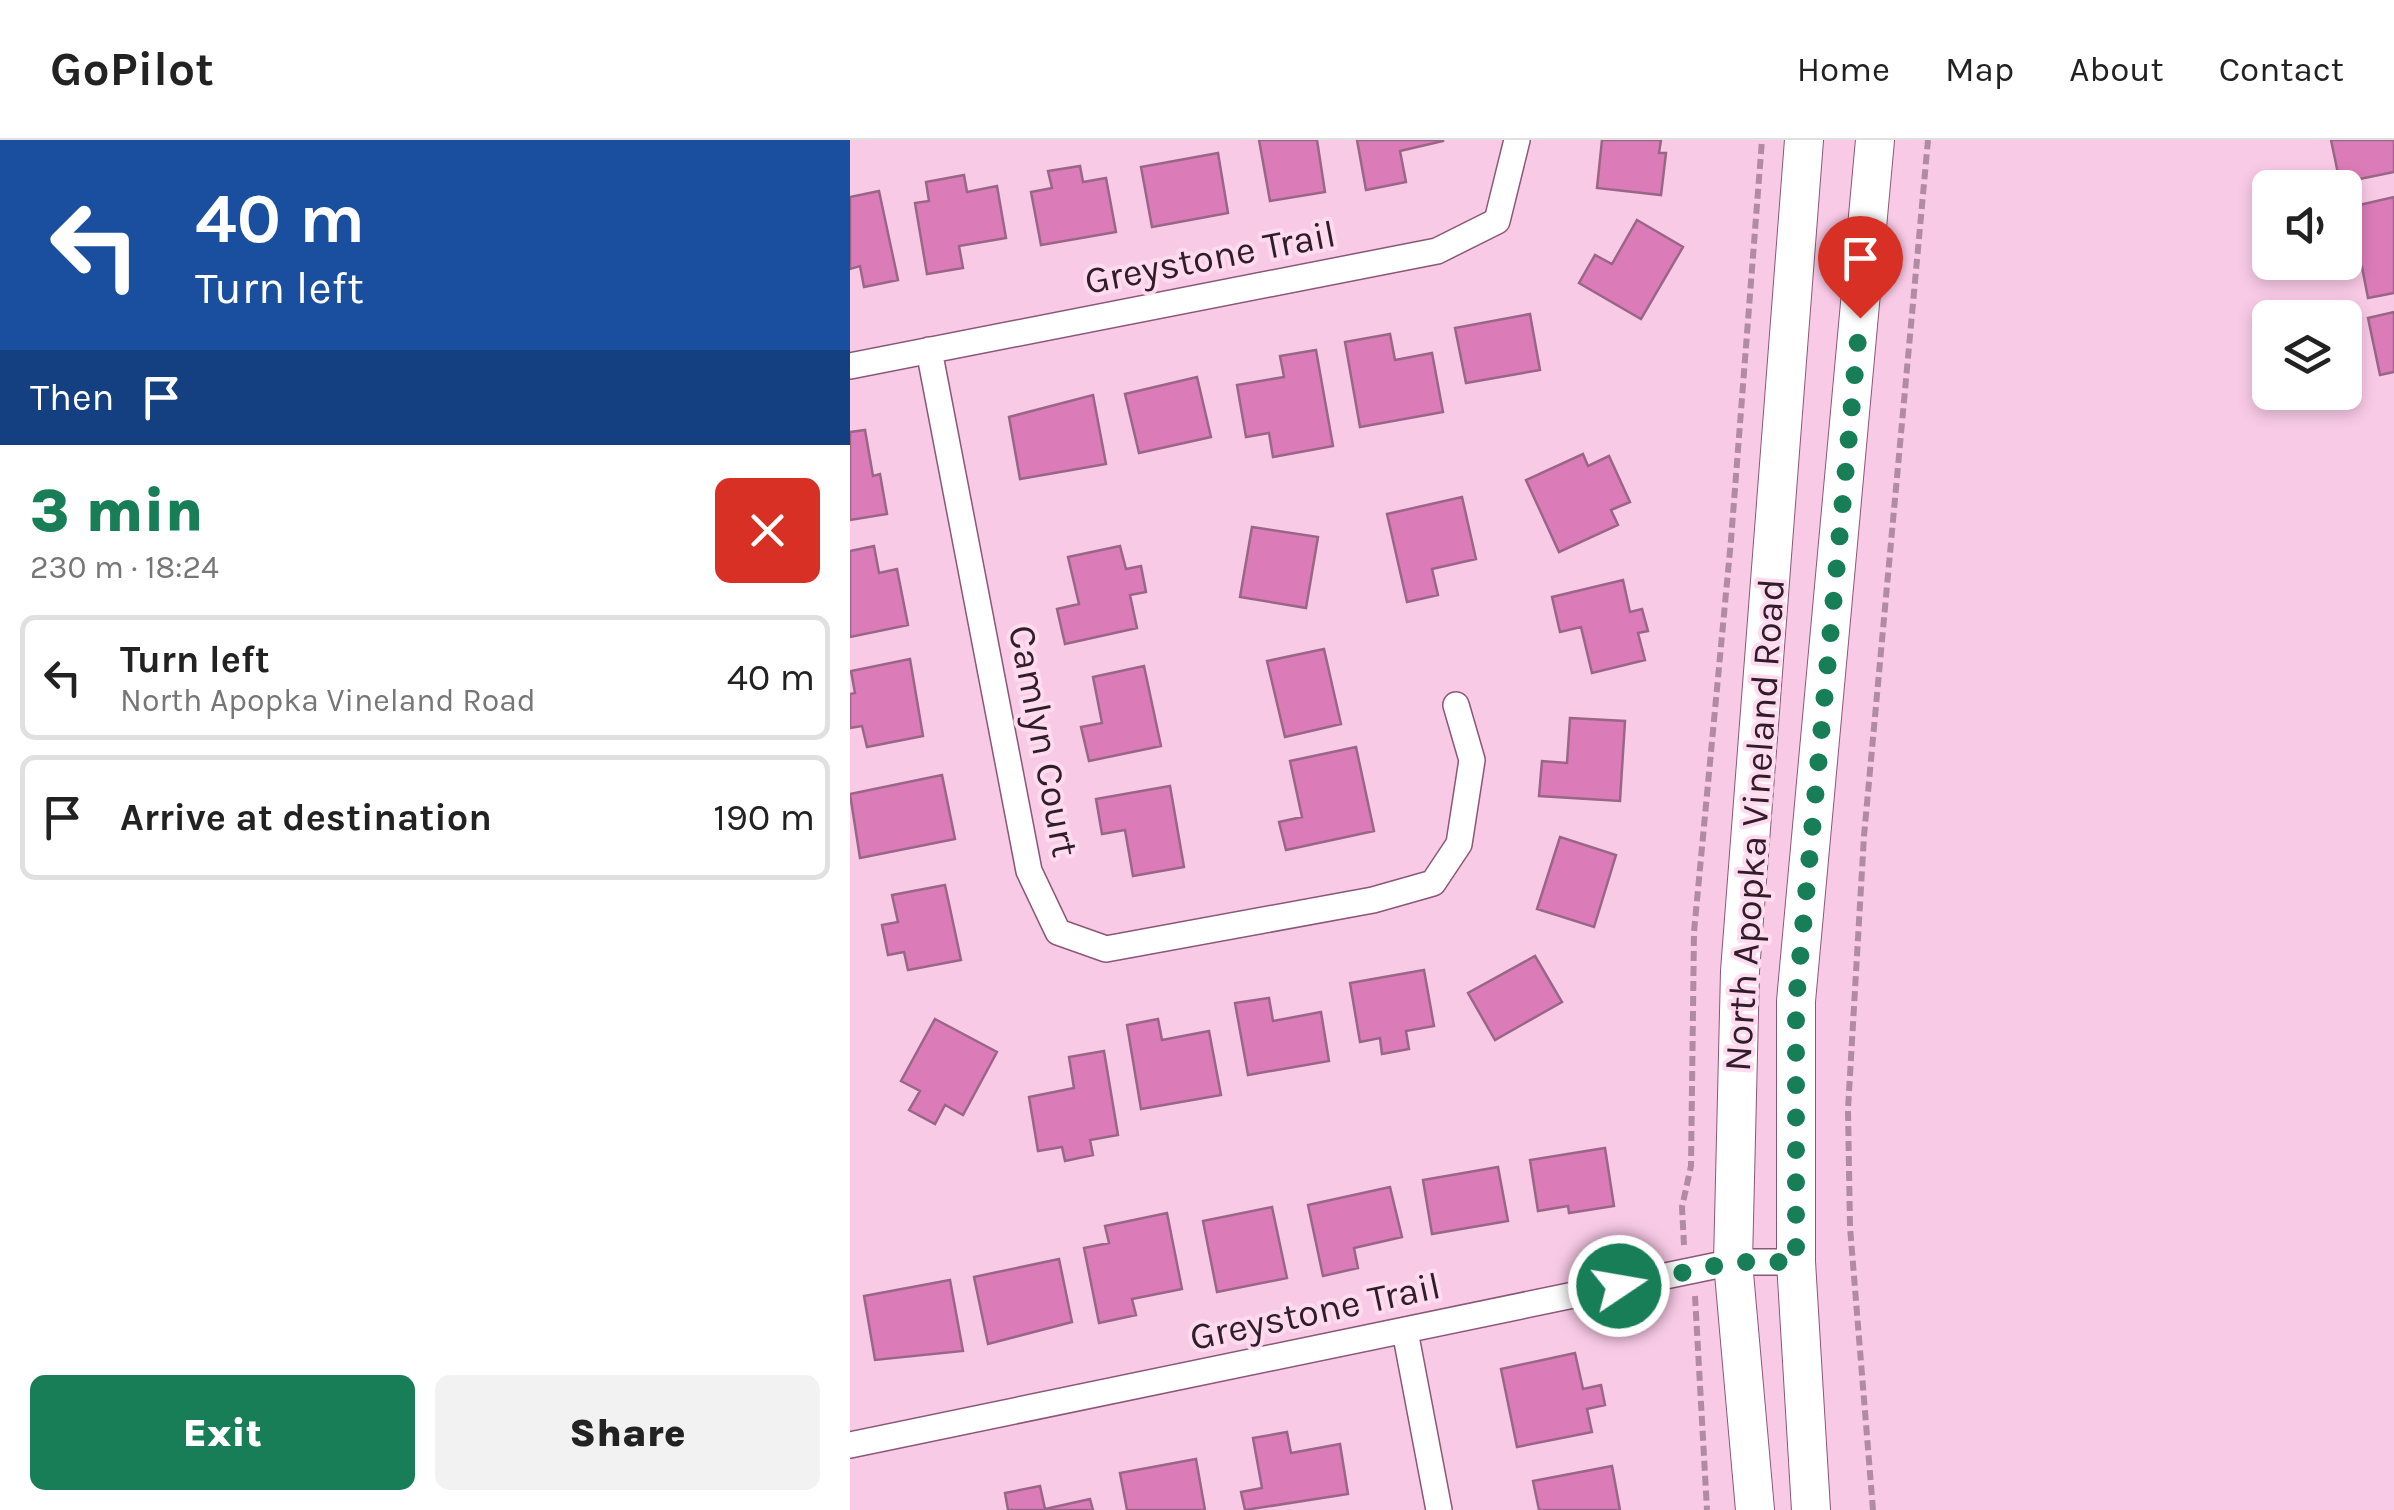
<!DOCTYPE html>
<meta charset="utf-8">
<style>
:root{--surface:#fff;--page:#f2f2f2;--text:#222;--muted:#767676;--line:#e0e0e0;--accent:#177e57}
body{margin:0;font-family:Karla,sans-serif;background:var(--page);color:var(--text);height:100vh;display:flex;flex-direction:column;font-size:38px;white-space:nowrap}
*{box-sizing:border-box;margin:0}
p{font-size:32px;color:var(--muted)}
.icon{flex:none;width:55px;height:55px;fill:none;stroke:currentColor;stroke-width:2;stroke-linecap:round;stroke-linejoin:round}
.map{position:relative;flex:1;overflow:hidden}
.side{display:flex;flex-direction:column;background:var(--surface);width:850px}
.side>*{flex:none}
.banner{background:#1a4fa0;color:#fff;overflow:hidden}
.controls{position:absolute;left:1402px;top:30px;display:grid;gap:20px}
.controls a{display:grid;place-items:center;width:110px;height:110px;border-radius:15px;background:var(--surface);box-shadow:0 5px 15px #0003;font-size:50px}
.pin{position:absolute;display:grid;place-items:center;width:85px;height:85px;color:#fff;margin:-102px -42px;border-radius:50% 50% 50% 0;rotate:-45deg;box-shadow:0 0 10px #0007}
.pin .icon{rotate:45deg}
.me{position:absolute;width:110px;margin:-55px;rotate:78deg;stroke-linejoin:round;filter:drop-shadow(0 0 8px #0008)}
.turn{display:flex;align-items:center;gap:35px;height:210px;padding:0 30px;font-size:45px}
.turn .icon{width:130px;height:130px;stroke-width:2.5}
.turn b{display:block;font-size:70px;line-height:85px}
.then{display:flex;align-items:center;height:95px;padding:0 30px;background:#0003;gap:20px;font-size:38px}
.round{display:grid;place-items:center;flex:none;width:105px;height:105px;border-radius:15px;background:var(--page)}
.headline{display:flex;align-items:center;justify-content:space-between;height:170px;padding:0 30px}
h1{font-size:60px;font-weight:800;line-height:75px;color:var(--accent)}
.cta{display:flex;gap:20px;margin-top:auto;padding:20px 30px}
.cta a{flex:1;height:115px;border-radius:15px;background:var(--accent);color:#fff;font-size:40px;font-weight:800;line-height:115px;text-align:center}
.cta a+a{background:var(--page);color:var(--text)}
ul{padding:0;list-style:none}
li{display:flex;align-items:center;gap:30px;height:125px;margin:0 20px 15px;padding:0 10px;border:5px solid var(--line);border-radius:15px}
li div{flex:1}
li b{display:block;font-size:38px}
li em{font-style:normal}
header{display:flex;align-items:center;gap:60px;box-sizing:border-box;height:140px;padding:0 50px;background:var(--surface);border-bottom:2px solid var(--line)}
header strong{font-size:48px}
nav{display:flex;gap:55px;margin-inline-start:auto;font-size:35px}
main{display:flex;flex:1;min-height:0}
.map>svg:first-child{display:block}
.building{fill:#db7cb9;stroke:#9a6687;stroke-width:2.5}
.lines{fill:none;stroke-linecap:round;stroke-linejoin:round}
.street-casing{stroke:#8a5877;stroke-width:28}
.secondary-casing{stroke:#8a5877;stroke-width:40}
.path{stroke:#b18ba2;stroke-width:6;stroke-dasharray:10 5;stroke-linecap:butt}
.street{stroke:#fff;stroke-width:25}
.secondary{stroke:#fff;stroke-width:38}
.route{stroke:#177e57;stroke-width:18;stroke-dasharray:0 32.4}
.labels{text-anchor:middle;stroke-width:8;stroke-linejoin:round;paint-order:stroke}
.street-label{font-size:38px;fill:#311c29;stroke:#ffdbf0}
</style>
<header>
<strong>GoPilot</strong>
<nav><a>Home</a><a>Map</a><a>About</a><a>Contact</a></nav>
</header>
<main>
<section class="side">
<div class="banner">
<div class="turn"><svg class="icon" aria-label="left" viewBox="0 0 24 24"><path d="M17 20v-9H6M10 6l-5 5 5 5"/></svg><div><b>40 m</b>Turn left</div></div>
<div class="then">Then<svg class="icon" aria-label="arrive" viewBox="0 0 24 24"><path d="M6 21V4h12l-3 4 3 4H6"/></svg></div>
</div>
<div class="headline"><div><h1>3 min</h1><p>230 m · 18:24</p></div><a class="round" style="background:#d93025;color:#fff"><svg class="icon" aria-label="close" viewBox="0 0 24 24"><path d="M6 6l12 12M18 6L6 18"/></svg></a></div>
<ul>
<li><svg class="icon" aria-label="left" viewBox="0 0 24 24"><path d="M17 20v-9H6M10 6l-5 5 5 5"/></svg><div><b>Turn left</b><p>North Apopka Vineland Road</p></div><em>40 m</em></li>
<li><svg class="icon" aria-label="arrive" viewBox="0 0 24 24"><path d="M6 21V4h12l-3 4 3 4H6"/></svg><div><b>Arrive at destination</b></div><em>190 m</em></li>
</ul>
<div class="cta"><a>Exit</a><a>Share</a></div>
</section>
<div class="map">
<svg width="1544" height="1370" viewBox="0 0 1544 1370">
<rect width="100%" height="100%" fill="#f9cae6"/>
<!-- building -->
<path class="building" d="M409,0h58l8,52 -55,9z
M507,0h86v1l-43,10 6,31 -40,8z
M752,0h59l-2,13h7l-5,42 -64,-7z
M1481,0h63v32l-54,11z
M368,13l10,60 -76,14 -11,-60z
M230,26l3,16 23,-4 10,54 -75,13 -10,-53 21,-4 -4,-17z
M114,35l3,17 30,-6 9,52 -47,8 4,22 -36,6 -12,-71 14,-2 -3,-19z
M29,51l19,89 -34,7 -4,-21 -10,3v-72z
M1544,57v96l-26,5 -6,-31 -21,4 4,-50 13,-3 -3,-12z
M787,80l46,27 -42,72 -62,-36 16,-28 17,9z
M1544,172v60l-14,3 -12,-57z
M680,174l10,56 -74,13 -11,-55z
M540,194l5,26 37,-7 11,59 -83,15 -15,-85z
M466,210l17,96 -60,11 -4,-24 -23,4 -9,-52 47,-8 -4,-21z
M347,237l14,60 -72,16 -14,-59z
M243,255l13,69 -86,15 -11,-62z
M15,290l8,46 7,-2 7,40 -37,6v-88z
M733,314l5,12 21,-10 21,46 -19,8 7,15 -59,27 -33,-72z
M612,357l14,62 -44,10 6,26 -31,7 -20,-88z
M402,387l66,10 -12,71 -66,-11z
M24,406l5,27 18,-4 11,56 -58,12v-86z
M270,406l6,23 15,-3 5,26 -16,3 7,33 -72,16 -8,-35 22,-5 -11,-47z
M773,440l7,32 12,-3 6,22 -10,2 7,27 -53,13 -11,-46 -21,5 -8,-35z
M474,509l17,75 -56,13 -18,-76z
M60,519l13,77 -56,11 -5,-21 -12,2v-34l5,-1 -4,-22z
M294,526l17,80 -72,15 -8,-34 21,-4 -9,-46z
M720,578l55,3 -5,80 -81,-5 3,-35 25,2z
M506,607l18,84 -88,19 -7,-28 23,-5 -12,-56z
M92,635l13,64 -95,19 -10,-64z
M320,646l14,81 -51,9 -8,-46 -23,4 -6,-35z
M710,697l56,18 -22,72 -57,-18z
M95,745l16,75 -53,10 -4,-18 -16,3 -6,-30 16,-3 -6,-27z
M685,816l27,46 -67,38 -27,-47z
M574,830l10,56 -28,5 3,18 -27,5 -2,-16 -20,4 -10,-59z
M419,858l4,23 48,-9 8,49 -81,14 -13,-72z
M85,879l62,33 -34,63 -18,-10 -10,19 -26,-14 11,-19 -19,-10z
M308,879l4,21 47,-9 12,64 -80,14 -14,-84z
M254,911l14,84 -28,5 3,15 -28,6 -3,-14 -24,4 -9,-54 45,-9 -5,-31z
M755,1008l9,58 -45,7 -1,-7 -30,5 -8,-51z
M648,1027l10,54 -76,13 -9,-54z
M540,1047l12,50 -48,11 4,20 -35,8 -15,-71z
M422,1067l15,71 -70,14 -14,-71z
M317,1073l15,76 -50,10 4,16 -37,8 -15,-75 25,-5 -4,-17z
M209,1119l13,63 -84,22 -14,-67z
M100,1140l13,71 -88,9 -11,-64z
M725,1213l8,36 18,-4 4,20 -18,4 5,23 -75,15 -16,-78z
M437,1292l4,21 49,-9 8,50 -103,16 -4,-18 21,-4 -9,-50z
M346,1319l9,51h-78l-7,-37z
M762,1326l8,44h-81l-6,-29z
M190,1346l5,23 45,-10 3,11h-85l-3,-17z"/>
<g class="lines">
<!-- street casing -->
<g class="street-casing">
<path id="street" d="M79,210l100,521 29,61 48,17 267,-49 60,-17 26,-39 13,-84 -16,-55
M0,226l587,-115 60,-30 20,-81
M555,1191l34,179
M0,1305l883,-183h63"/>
</g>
<!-- secondary casing -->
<g class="secondary-casing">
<path id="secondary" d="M905,1370l-22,-248 7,-291 64,-831
M961,1370l-15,-248v-261l79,-861"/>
</g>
<!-- path -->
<path class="path" d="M834,1105l-2,-38 9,-41 3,-234 37,-392 31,-400
M845,1156l12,214
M1023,1370l-23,-283 -2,-118 16,-273 64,-696"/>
<!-- street -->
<use href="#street" class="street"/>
<!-- secondary -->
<use href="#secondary" class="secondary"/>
</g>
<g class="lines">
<!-- route -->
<path class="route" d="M769,1146l114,-24h63v-260l64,-684"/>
</g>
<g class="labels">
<!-- street labels -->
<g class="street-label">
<text transform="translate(360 117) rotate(-11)" y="13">Greystone Trail</text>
<text transform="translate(194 601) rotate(79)" y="13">Camlyn Court</text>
<text transform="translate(904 685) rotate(-86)" y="13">North Apopka Vineland Road</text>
<text transform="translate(465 1171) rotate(-12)" y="13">Greystone Trail</text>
</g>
</g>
</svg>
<div class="controls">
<a><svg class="icon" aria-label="sound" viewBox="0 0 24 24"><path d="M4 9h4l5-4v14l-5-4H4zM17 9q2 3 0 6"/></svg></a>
<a><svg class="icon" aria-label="layers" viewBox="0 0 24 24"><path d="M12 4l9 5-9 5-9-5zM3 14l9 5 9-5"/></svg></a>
</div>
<div class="pin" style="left:1010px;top:178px;background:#d93025"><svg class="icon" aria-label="arrive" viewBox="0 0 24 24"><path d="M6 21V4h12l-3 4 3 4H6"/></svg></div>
<svg class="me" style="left:769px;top:1146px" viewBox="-20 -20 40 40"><circle r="17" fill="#177e57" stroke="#fff" stroke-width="3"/><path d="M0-11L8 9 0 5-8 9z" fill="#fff"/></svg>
</div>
</main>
